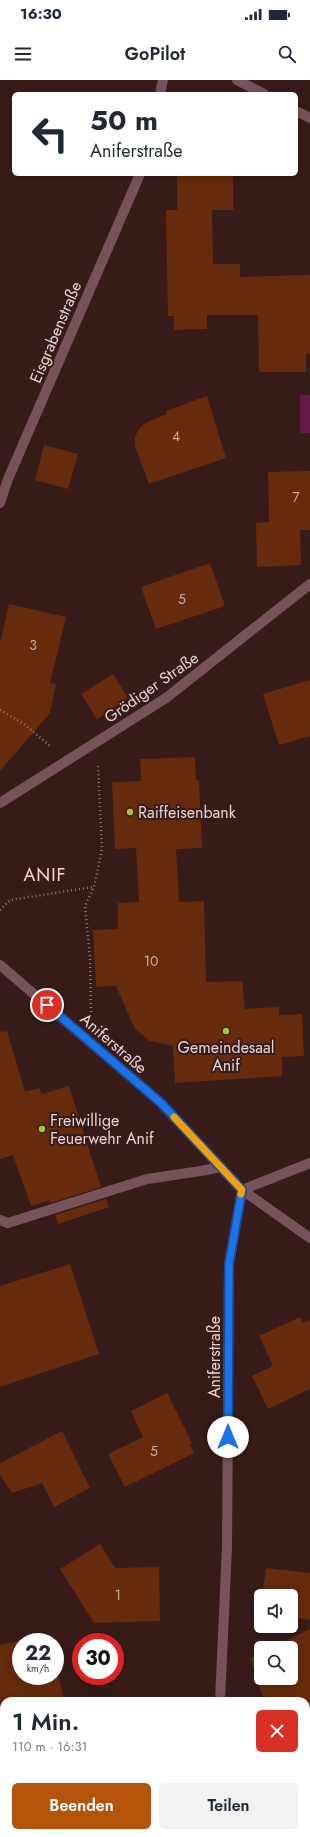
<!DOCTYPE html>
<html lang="de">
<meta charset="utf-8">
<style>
:root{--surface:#fff;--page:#f2f2f3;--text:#1f2937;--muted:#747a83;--accent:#b45309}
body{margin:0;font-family:Jost,sans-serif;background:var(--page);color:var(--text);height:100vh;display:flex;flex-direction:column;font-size:15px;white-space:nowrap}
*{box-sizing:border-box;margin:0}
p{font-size:13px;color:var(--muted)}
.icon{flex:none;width:22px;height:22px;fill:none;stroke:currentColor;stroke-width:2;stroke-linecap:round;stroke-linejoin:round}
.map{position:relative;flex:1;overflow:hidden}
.details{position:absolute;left:0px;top:1617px;width:310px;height:140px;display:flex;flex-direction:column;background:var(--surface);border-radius:12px 12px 0 0;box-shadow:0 2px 10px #0003}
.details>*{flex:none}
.top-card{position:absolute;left:12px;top:12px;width:286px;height:84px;border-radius:6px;box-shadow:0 2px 10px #0003;background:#fff;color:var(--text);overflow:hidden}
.controls{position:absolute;left:254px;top:1509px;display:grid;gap:8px}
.controls a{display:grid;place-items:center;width:44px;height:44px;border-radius:6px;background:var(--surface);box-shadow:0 2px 10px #0003;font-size:20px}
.speed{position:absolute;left:12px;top:1553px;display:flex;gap:8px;font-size:20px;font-weight:700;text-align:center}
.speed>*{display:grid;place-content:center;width:52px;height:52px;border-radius:50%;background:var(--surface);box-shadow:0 2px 10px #0003;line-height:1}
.speed small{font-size:10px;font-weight:400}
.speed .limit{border:6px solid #d22;background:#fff;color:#111}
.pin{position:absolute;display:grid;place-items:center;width:34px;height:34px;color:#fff;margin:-17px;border:2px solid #fff;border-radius:50%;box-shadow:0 1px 4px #0007}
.me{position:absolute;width:44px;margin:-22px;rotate:0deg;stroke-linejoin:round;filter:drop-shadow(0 0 3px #0008)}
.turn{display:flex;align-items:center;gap:14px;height:84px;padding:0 12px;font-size:18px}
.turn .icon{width:52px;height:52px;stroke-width:2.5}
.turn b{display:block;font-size:28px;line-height:34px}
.round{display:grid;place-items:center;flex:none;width:42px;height:42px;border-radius:6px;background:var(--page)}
.head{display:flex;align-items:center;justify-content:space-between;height:68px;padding:0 12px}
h1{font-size:24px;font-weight:600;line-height:30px}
.action{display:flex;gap:8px;margin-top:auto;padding:8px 12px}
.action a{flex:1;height:46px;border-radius:6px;background:var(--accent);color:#fff;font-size:16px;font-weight:600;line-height:46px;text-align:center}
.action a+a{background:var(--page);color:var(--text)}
.status{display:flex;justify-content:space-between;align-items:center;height:28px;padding:0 20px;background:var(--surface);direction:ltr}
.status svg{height:11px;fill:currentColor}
header{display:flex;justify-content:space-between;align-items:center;height:52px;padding:0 12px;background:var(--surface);font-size:18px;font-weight:600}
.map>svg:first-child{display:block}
.water{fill:#631a4a}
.building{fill:#662a0c}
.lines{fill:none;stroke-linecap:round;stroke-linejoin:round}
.path{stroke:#8e7674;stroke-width:2.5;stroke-dasharray:1 3;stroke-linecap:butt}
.minor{stroke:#78525a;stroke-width:10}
.route-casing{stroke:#114b97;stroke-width:10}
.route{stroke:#1a73e8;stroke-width:7}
.slow{stroke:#f59e0b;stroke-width:7}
.poi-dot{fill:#a2c928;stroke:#371b19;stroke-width:1.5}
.labels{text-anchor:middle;stroke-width:4;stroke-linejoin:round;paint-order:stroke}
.number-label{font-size:14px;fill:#c8aaa0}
.street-label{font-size:16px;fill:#e8d4d2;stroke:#371b19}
.poi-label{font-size:16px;fill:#e8d4d2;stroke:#371b19;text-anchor:start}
.quarter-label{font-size:18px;letter-spacing:1px;fill:#fad3cf;stroke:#371b19}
</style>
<div class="status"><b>16:30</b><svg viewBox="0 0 49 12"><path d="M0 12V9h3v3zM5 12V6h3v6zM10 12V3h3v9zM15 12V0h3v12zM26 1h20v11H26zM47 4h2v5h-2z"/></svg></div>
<header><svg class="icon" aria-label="menu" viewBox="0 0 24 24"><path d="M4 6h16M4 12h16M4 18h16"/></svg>GoPilot<svg class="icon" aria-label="search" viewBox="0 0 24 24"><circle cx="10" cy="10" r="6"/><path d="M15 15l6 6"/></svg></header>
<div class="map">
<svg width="310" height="1757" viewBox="0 0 310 1757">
<rect width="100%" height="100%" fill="#371b19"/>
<!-- water -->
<path class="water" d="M300,315h10v38h-10z"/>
<!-- building -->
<path class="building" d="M177,94h56v36h-21l1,54h27v13l70,-2v79h-4v18h-47l-1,-57h-51v14l-33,1v-14h-6l-2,-106h11z
M207,316l19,62 -77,26 -14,-38v-9l3,-7 7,-7 22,-9 -1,-3z
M44,365l34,9 -10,35 -33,-9z
M310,391v59h-10l1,35 -44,2 -1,-44 13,-1 -1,-50z
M210,483l15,43 -69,23 -15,-42z
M9,524l57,13 -16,66 6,1 -6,29 -50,58v-128z
M113,594l15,24 -31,21 -16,-25z
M310,600v56l-31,9 -16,-51z
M195,677l1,23h3l3,68 -26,1 3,53 25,-1 2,81 36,-1 3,28 34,-2v8l23,-1 2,42 -22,1v19l-107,7 -2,-37 -23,-5 -15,-12 -19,-43 -20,1 -3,-57 25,-1v-26l21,-1 -3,-54 -21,1 -3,-67 29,-1 -1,-22z
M7,951l18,61 14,-4 3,6 27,-8 32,101 -50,16 -1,-3 -19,6 -18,-51 -13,4v-127z
M106,1119l3,8 -51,17 -3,-9z
M70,1184l29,90 -99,33v-101z
M300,1237l3,6 7,-3v69l-42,20 -16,-33 21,-10 -14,-30z
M167,1313l25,50 -2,1 4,9 -69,34 -17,-33 35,-17 -12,-26z
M62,1351l28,57 -36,19 -12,-24 -30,10 -12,-18v-12z
M100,1464l15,24 44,-1 1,54 -66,2 -34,-54z
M266,1488l44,5v47l-19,-3v-21h-29z
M310,1549v72h-46l-14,-43 11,-6v26h30v-30h-21z
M51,1555l1,7h-31v34h34v-20l9,45h-64v-56z"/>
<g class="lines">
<!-- path -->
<path class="path" d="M0,630l24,14 26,22
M0,830l10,-10 83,-13
M91,932l-1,-54 -5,-52 9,-19 8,-38 -4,-83"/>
<!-- minor -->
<path class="minor" d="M237,0l27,14
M160,14l3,-14
M296,31l14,7
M0,423l8,-24 132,-305
M0,723l166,-105 144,-114
M0,885l161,138 81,87 68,48
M242,1110l68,-27
M0,1140l8,3 139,-44 54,-8 20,-4
M220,1621l7,-154 2,-283 13,-74
M306,1676l4,-2
M79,1757l10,-4
M208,1757l1,-4"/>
</g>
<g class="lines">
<!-- route casing -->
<g class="route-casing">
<path id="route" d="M47,925l114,98 81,87 -13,74 -1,173"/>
</g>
<!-- route -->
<use href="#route" class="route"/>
<!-- slow -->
<path class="slow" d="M174,1037l68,73 -1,4"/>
</g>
<!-- markers -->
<g class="poi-dot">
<circle cx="130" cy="732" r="4"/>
<circle cx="226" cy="951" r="4"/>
<circle cx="42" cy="1049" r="4"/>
</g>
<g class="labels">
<!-- number labels -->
<g class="number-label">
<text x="176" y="361">4</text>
<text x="296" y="422">7</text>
<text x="182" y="524">5</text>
<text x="33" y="570">3</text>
<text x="151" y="886">10</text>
<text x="154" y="1376">5</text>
<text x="118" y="1520">1</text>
</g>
<!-- street labels -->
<g class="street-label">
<text transform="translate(55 252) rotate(-67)" y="6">Eisgrabenstraße</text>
<text transform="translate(151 607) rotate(-35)" y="6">Grödiger Straße</text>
<text transform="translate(114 963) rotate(41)" y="6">Aniferstraße</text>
<text transform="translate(214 1277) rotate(-90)" y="6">Aniferstraße</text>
</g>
<!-- poi labels -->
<g class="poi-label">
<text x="138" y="738">Raiffeisenbank</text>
<text x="226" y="973" text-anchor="middle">Gemeindesaal<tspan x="226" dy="18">Anif</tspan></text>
<text x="50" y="1046">Freiwillige<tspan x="50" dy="18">Feuerwehr Anif</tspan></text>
</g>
<!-- quarter labels -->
<g class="quarter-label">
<text x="45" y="801">ANIF</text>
</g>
</g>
</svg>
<div class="controls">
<a><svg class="icon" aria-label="sound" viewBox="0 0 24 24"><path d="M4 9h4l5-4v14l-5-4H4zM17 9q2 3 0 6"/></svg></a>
<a><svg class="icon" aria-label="search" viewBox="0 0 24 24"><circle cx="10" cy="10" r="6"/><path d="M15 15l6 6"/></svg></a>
</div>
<div class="speed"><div>22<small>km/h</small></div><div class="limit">30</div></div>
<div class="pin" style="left:47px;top:925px;background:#d93025"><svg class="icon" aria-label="arrive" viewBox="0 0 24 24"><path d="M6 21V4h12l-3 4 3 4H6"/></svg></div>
<svg class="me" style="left:228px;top:1357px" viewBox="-20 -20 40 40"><circle r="19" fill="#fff"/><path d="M0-13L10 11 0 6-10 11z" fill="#1a73e8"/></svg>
<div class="top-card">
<div class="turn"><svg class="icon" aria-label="left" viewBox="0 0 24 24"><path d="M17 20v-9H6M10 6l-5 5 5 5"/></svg><div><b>50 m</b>Aniferstraße</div></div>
</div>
<section class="details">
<div class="head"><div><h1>1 Min.</h1><p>110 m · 16:31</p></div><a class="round" style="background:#d93025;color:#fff"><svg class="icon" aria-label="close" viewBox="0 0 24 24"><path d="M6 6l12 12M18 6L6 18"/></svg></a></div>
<div class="action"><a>Beenden</a><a>Teilen</a></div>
</section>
</div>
